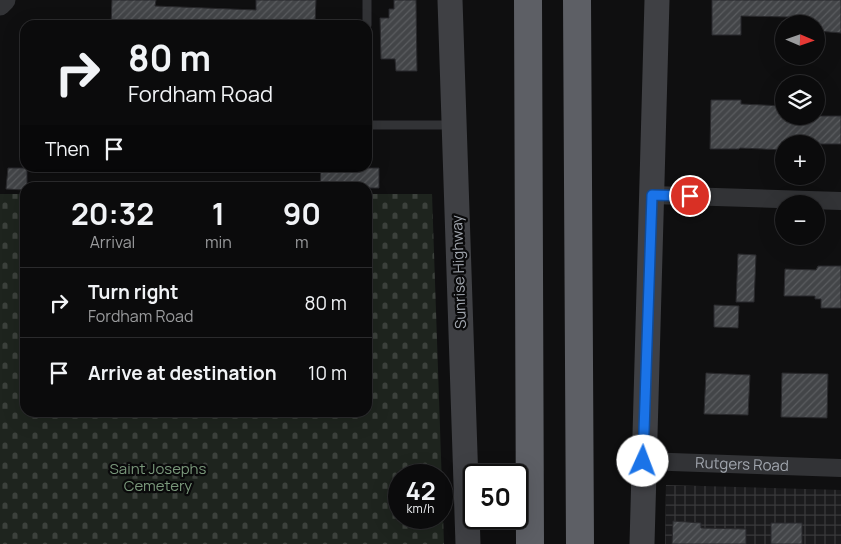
<!DOCTYPE html>
<meta charset="utf-8">
<style>
:root{--surface:#0b0b0c;--page:#19191a;--text:#f1f3f6;--muted:#9a9b9d;--line:#2b2b2d}
body{margin:0;font-family:Manrope,sans-serif;background:var(--page);color:var(--text);height:100vh;display:flex;flex-direction:column;font-size:19px;white-space:nowrap}
*{box-sizing:border-box;margin:0}
p{font-size:16px;color:var(--muted)}
.icon{flex:none;width:28px;height:28px;fill:none;stroke:currentColor;stroke-width:2;stroke-linecap:round;stroke-linejoin:round}
.map{position:relative;flex:1;overflow:hidden}
.side{position:absolute;left:20px;top:182px;width:352px;height:235px;display:flex;flex-direction:column;background:var(--surface);border-radius:15px;box-shadow:0 5px 20px #0002,0 0 0 1px var(--line)}
.side>*{flex:none}
.guide{position:absolute;left:20px;top:20px;width:352px;height:152px;border-radius:15px;box-shadow:0 5px 20px #0002,0 0 0 1px var(--line);background:#0b0b0c;color:var(--text);overflow:hidden}
.needle{width:32px;rotate:92deg}
.controls{position:absolute;left:775px;top:15px;display:grid;gap:10px}
.controls a{display:grid;place-items:center;width:50px;height:50px;border-radius:50%;background:var(--surface);box-shadow:0 5px 20px #0002,0 0 0 1px var(--line);font-size:25px}
.speed{position:absolute;left:388px;top:464px;display:flex;gap:10px;font-size:25px;font-weight:700;text-align:center}
.speed>*{display:grid;place-content:center;width:65px;height:65px;border-radius:50%;background:var(--surface);box-shadow:0 5px 20px #0002,0 0 0 1px var(--line);line-height:1}
.speed small{font-size:12px;font-weight:400}
.speed .limit{border:2px solid #111;border-radius:8px;background:#fff;color:#111}
.pin{position:absolute;display:grid;place-items:center;width:42px;height:42px;color:#fff;margin:-21px;border:2px solid #fff;border-radius:50%;box-shadow:0 1px 5px #0007}
.me{position:absolute;width:55px;margin:-28px;rotate:2deg;stroke-linejoin:round;filter:drop-shadow(0 0 4px #0008)}
.turn{display:flex;align-items:center;gap:18px;height:105px;padding:0 25px;font-size:22px}
.turn .icon{width:65px;height:65px;stroke-width:2.5}
.turn b{display:block;font-size:35px;line-height:42px}
.then{display:flex;align-items:center;height:48px;padding:0 25px;background:#0003;gap:10px;font-size:19px}
.eta{display:flex;justify-content:space-evenly;align-items:center;height:85px;text-align:center}
.eta b{font-size:30px;font-weight:700;line-height:35px}
ul{padding:0;list-style:none}
li{display:flex;align-items:center;gap:15px;height:70px;padding:0 25px;border-top:1px solid var(--line)}
li div{flex:1}
li b{display:block;font-size:19px}
li em{font-style:normal}
.map>svg:first-child{display:block}
.industrial{fill:url(#industrial-grid)}
.cemetery{fill:url(#cemetery-stones);fill-rule:evenodd}
.building{fill:url(#building-hatch);stroke:#29292c}
.lines{fill:none;stroke-linecap:round;stroke-linejoin:round}
.service{stroke:#323336;stroke-width:9}
.minor{stroke:#323336;stroke-width:18}
.tertiary{stroke:#323336;stroke-width:21}
.secondary{stroke:#3f4044;stroke-width:25}
.motorway{stroke:#5d5f65;stroke-width:28}
.route-casing{stroke:#114b97;stroke-width:12}
.route{stroke:#1a73e8;stroke-width:9}
.labels{text-anchor:middle;stroke-width:4.5;stroke-linejoin:round;paint-order:stroke}
.street-label{font-size:15px;fill:#a2a7af;stroke:#0a0a0b}
.park-label{font-size:15px;fill:#7a987b;stroke:#0a0a0b}
</style>
<div class="map">
<svg width="841" height="544" viewBox="0 0 841 544">
<defs>
<pattern id="industrial-grid" width="8" height="8" patternUnits="userSpaceOnUse" patternTransform="scale(1.25)"><rect width="8" height="8" fill="#1b1b1d"/><path d="M0 4h8M4 0v8" fill="none" stroke="#39393b"/></pattern>
<pattern id="cemetery-stones" width="16" height="16" patternUnits="userSpaceOnUse" patternTransform="scale(1.25)"><rect width="16" height="16" fill="#1e241e"/><path d="M2 7V4a2 2 0 0 1 4 0v3zM10 15v-3a2 2 0 0 1 4 0v3z" fill="#3c413c"/></pattern>
<pattern id="building-hatch" width="6" height="6" patternUnits="userSpaceOnUse" patternTransform="scale(1.25)"><rect width="6" height="6" fill="#434548"/><path d="M-1 1l2-2M0 6l6-6M5 7l2-2" fill="none" stroke="#5b5d60"/></pattern>
</defs>
<rect width="100%" height="100%" fill="#0f0f10"/>
<!-- industrial -->
<path class="industrial" d="M666,485l175,5v54h-176z"/>
<!-- cemetery -->
<path class="cemetery" d="M0,194h25v218h343v-218h64l12,350h-444zM399,475h42v43h-42z"/>
<!-- building -->
<path class="building" d="M112,0h44l-1,6 101,4v-10h60l-1,23 -40,-2 -1,4h-163z
M394,0h22l1,71h-21l-1,-12h-14l-1,-41h9v-9h5z
M712,0h129v33l-23,-2v-7h-29v-7l-48,-1v19h-29z
M711,100h30v4l43,2v10h57v28h-57v6l-44,-2 -1,1h-29z
M8,168h19v20h-2v2l-19,-1z
M321,168h58v20h-59z
M738,254l18,1 -2,47h-18z
M818,266h23v42h-20v-9h-6v-3h-31l1,-27 31,1z
M714,305l25,1 -1,22 -24,-1z
M706,373l44,2 -2,40 -44,-1z
M782,373l46,1 -1,44 -46,-1z
M673,521l28,2v5l45,1v15h-74z
M771,523h31v21h-31z"/>
<g class="lines">
<!-- service -->
<path class="service" d="M367,25v-25
M368,32v16
M368,125h84"/>
<!-- minor -->
<g class="minor">
<path d="M652,195l189,6"/>
<path id="s1" d="M643,461l198,7"/>
</g>
<!-- tertiary -->
<path class="tertiary" d="M0,5l5,-5"/>
<!-- secondary -->
<path class="secondary" d="M450,0l18,544
M642,544l15,-544"/>
<!-- motorway -->
<path class="motorway" d="M528,0l2,544
M577,0l3,544"/>
</g>
<g class="lines">
<!-- route casing -->
<g class="route-casing">
<path id="route" d="M643,461l9,-266 38,1"/>
</g>
<!-- route -->
<use href="#route" class="route"/>
</g>
<g class="labels">
<!-- street labels -->
<g class="street-label">
<text transform="translate(459 272) rotate(-92)" y="5">Sunrise Highway</text>
<text dy="5" stroke="none"><textPath href="#s1" startOffset="99">Rutgers Road</textPath></text>
</g>
<!-- park labels -->
<g class="park-label">
<text x="158" y="474">Saint Josephs<tspan x="158" dy="17">Cemetery</tspan></text>
</g>
</g>
</svg>
<div class="controls">
<a><svg class="needle" viewBox="-14 -14 28 28"><path d="M0-13l5 13h-10z" fill="#e53935"/><path d="M0 13l5-13h-10z" fill="#9a9b9d"/></svg></a>
<a><svg class="icon" aria-label="layers" viewBox="0 0 24 24"><path d="M12 4l9 5-9 5-9-5zM3 14l9 5 9-5"/></svg></a>
<a>+</a>
<a>−</a>
</div>
<div class="speed"><div>42<small>km/h</small></div><div class="limit">50</div></div>
<div class="pin" style="left:690px;top:196px;background:#d93025"><svg class="icon" aria-label="arrive" viewBox="0 0 24 24"><path d="M6 21V4h12l-3 4 3 4H6"/></svg></div>
<svg class="me" style="left:643px;top:461px" viewBox="-20 -20 40 40"><circle r="19" fill="#fff"/><path d="M0-13L10 11 0 6-10 11z" fill="#1a73e8"/></svg>
<div class="guide">
<div class="turn"><svg class="icon" aria-label="right" viewBox="0 0 24 24"><path d="M7 20v-9h11M14 6l5 5-5 5"/></svg><div><b>80 m</b>Fordham Road</div></div>
<div class="then">Then<svg class="icon" aria-label="arrive" viewBox="0 0 24 24"><path d="M6 21V4h12l-3 4 3 4H6"/></svg></div>
</div>
<section class="side">
<div class="eta">
<div><b>20:32</b><p>Arrival</p></div>
<div><b>1</b><p>min</p></div>
<div><b>90</b><p>m</p></div>
</div>
<ul>
<li><svg class="icon" aria-label="right" viewBox="0 0 24 24"><path d="M7 20v-9h11M14 6l5 5-5 5"/></svg><div><b>Turn right</b><p>Fordham Road</p></div><em>80 m</em></li>
<li><svg class="icon" aria-label="arrive" viewBox="0 0 24 24"><path d="M6 21V4h12l-3 4 3 4H6"/></svg><div><b>Arrive at destination</b></div><em>10 m</em></li>
</ul>
</section>
</div>
